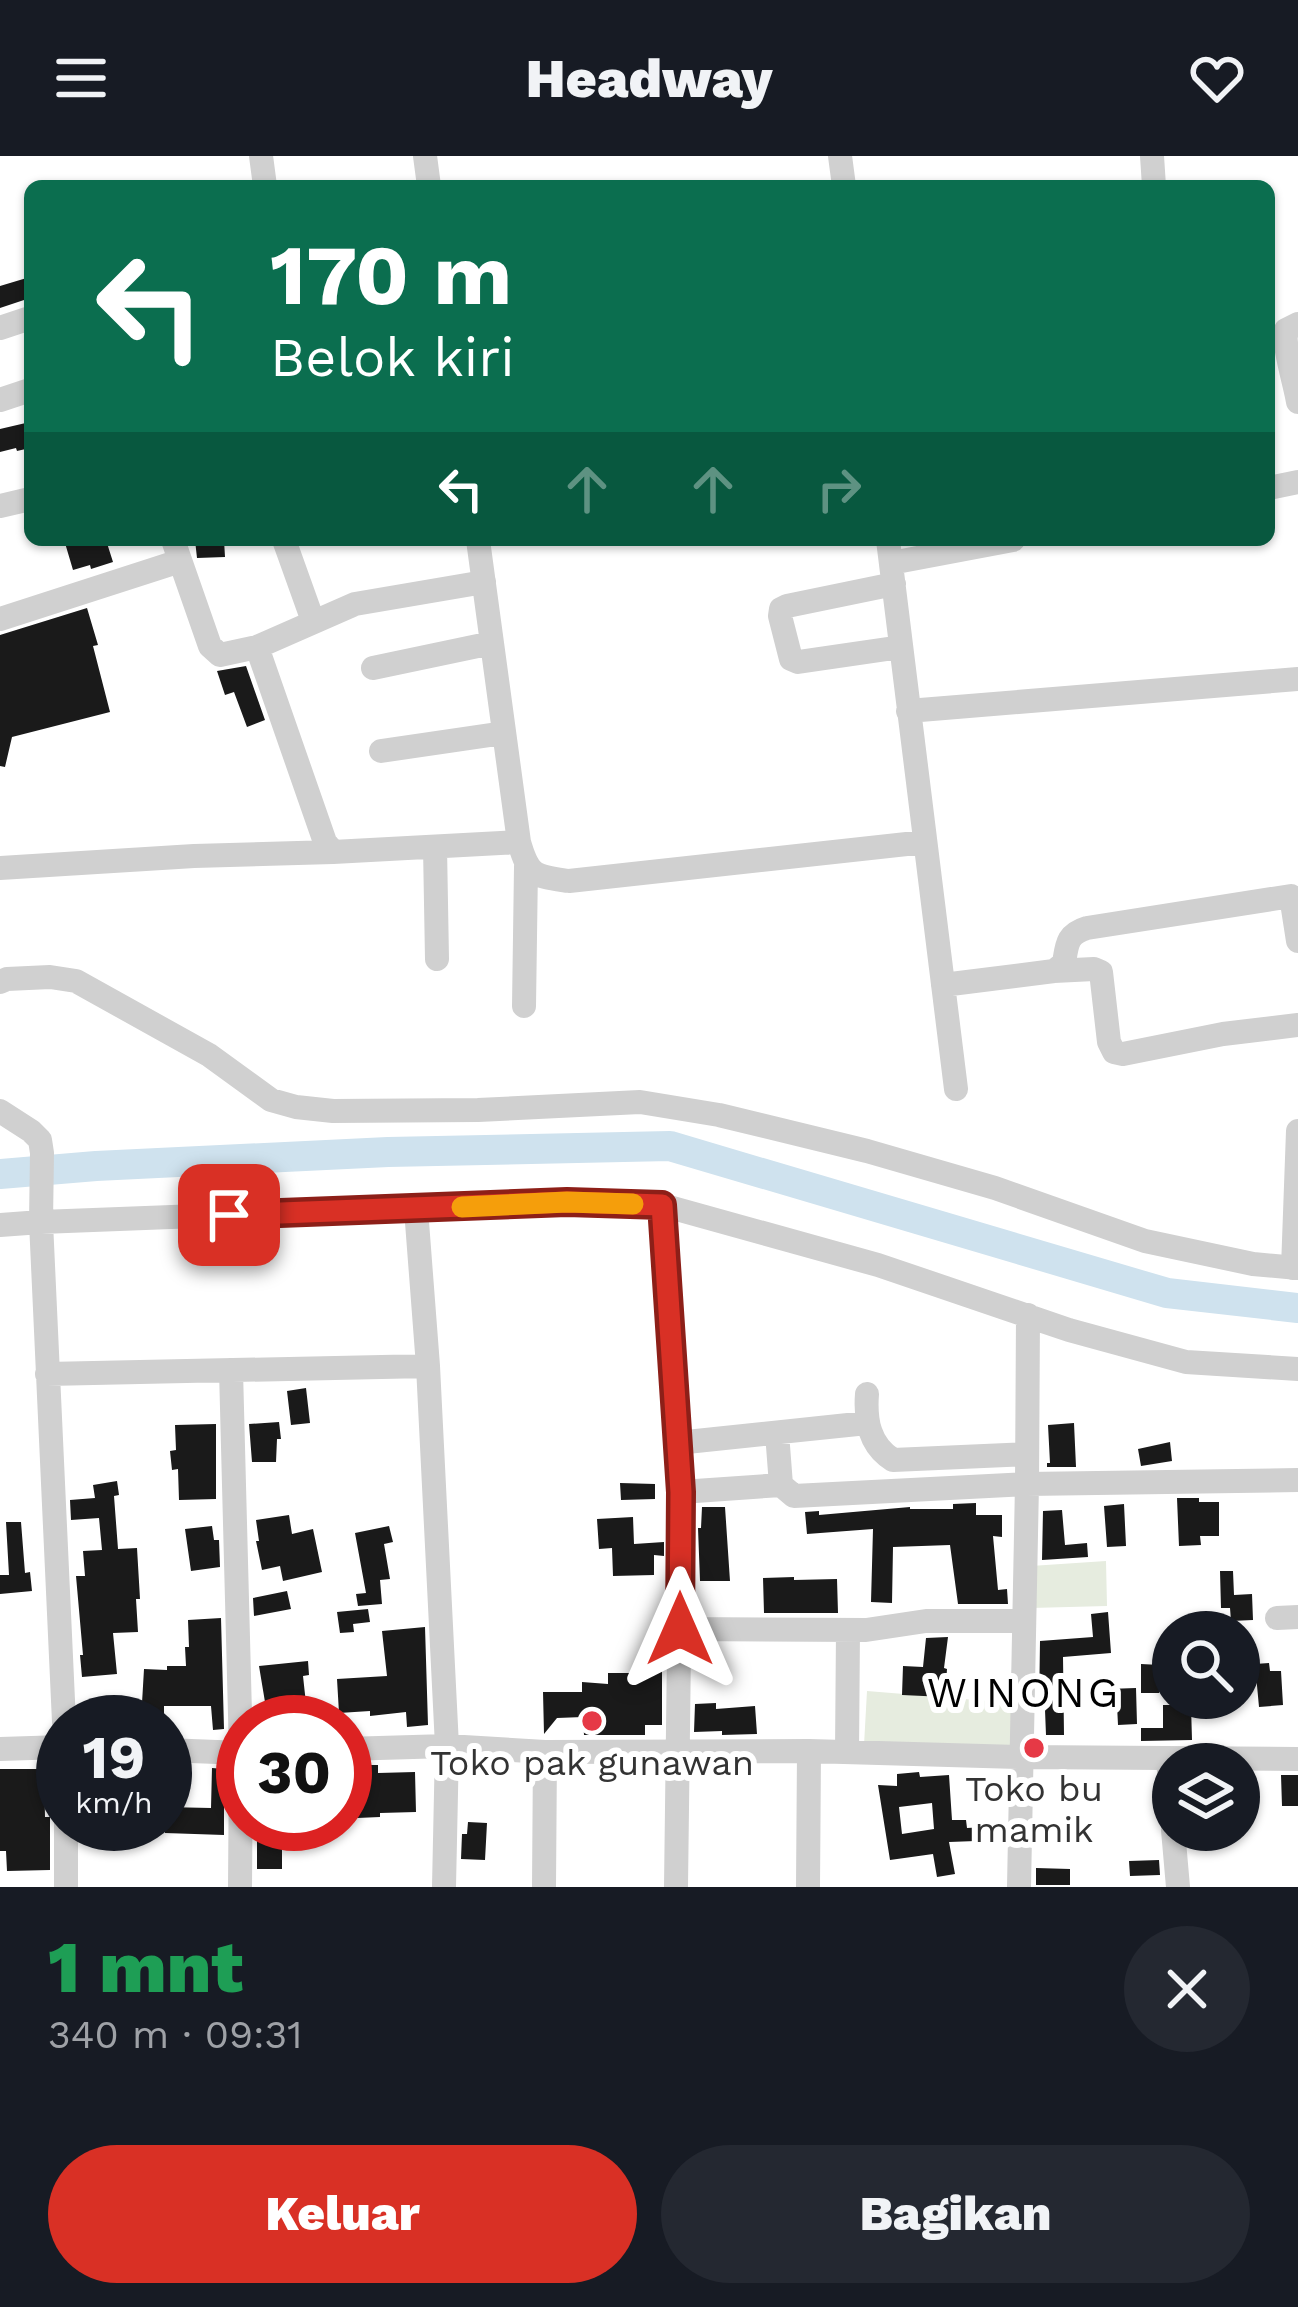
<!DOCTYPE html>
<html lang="id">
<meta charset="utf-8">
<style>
:root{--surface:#171b24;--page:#242831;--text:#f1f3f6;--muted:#9ea1a6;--accent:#d93025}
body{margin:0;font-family:"Work Sans",sans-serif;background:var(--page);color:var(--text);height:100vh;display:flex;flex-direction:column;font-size:45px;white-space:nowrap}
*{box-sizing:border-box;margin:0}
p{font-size:39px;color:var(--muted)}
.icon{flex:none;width:66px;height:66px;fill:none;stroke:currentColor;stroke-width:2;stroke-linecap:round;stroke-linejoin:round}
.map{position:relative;height:1731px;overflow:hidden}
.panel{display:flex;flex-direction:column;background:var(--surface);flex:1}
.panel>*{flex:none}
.banner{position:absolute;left:24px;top:24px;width:1251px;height:366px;border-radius:18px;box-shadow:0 3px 9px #0004;background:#0b6e4f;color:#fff;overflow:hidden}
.controls{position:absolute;left:1152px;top:1455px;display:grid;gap:24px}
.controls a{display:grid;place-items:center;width:108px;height:108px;border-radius:50%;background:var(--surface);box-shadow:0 3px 9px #0004;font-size:60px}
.speed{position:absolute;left:36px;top:1539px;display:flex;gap:24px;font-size:60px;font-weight:700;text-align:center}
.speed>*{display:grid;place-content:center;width:156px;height:156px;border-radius:50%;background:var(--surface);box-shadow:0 3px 9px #0004;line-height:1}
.speed small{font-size:30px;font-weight:400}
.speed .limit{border:18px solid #d22;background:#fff;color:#111}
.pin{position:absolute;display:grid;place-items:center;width:102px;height:102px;color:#fff;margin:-51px;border-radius:24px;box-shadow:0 6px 18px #0006}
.me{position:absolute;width:132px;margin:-66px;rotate:0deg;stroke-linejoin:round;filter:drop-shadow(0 0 9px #0008)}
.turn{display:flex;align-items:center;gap:42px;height:252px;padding:0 48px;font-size:54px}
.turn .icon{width:156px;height:156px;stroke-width:2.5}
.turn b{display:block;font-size:84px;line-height:102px}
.lanes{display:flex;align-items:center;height:114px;padding:0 48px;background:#0003;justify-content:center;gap:60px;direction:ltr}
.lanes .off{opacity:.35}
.round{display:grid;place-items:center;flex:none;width:126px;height:126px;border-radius:63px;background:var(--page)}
.headline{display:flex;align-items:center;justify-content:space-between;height:204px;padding:0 48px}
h1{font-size:72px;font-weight:800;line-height:90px;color:#1e9e55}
.primary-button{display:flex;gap:24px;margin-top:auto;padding:24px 48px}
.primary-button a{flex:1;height:138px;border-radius:72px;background:var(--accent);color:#fff;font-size:48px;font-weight:800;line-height:138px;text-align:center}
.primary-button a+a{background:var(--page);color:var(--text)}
header{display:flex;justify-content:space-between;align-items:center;height:156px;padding:0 48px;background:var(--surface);font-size:54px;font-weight:800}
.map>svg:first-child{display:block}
.green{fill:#e6ecdf}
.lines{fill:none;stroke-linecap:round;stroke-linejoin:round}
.river{stroke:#cfe2ee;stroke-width:30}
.building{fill:#1a1a1a;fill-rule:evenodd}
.minor{stroke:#d0d0d0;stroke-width:24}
.route-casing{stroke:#8d1f18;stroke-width:30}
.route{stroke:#d93025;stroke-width:21}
.slow{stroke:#f59e0b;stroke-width:21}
.poi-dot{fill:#e63946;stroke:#fff;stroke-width:4.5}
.labels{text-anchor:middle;stroke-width:12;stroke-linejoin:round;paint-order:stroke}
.poi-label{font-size:36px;fill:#333;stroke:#fff}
.quarter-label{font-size:42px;letter-spacing:3px;fill:#000;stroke:#fff}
</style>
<header><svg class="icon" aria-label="menu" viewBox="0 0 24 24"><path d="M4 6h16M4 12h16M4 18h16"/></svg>Headway<svg class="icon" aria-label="heart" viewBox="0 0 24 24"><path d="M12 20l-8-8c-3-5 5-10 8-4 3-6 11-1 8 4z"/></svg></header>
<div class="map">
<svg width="1298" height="1731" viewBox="0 0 1298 1731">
<rect width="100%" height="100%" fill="#fff"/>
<!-- green -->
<path class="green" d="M1106,1405l1,45 -76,2v-42z
M867,1535l147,12 1,42h-151z"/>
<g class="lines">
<!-- river -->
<path class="river" d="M0,1018l96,-8 292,-14 282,-6 497,147 131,15"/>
</g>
<!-- building -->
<path class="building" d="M30,121v21l-30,10v-22z
M30,266v26l-13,3 -1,-3 -16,4v-23z
M73,384h33l7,22 -22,7 -1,-4 -17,5 -8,-27z
M195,384h29l1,17 -28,1z
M87,452l11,37 -5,1 17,66 -98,25 -7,30 -5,-1v-131z
M246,510l19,54 -18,7 -13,-35 -9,3 -8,-24z
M306,1232l4,35 -19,2 -4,-34z
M279,1266l2,17h-4l-1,23h-24l-3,-38z
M1074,1267l2,44h-29v-4h3l-2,-38z
M216,1268v75l-37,1 -1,-31 -6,1 -2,-19 6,-1 -1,-25z
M1170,1286l2,19 -31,5 -3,-17z
M117,1325l2,14 -5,1 4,53 19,-1 3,51h-4l2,33 -25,1 4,41 -35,3 -2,-22h3l-7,-79h9l-2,-25 19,-1 -3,-32 -28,2 -1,-20 25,-2 -2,-13z
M620,1327l35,1v15l-34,1z
M1177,1342h22v4h20v34h-19l1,9 -22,1z
M976,1347v12h26v22l-9,-1 5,54 9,-1 1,15h-50l-8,-59 -57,2 -1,56 -21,-1 2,-73 -66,5 -2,-22 14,-1v4l91,-8v2h43v-5z
M1124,1348l2,42 -19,1 -3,-41z
M702,1351h23l5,74h-30l-2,-53h3z
M1062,1354l3,35 22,-2 1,14 -46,3 1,-49z
M289,1359l3,19 21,-5 9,43 -39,9 -3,-15 -18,4 -6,-29h3l-3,-21z
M633,1361l1,27 30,-2v14l-10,-1v20l-41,1 -1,-28 -13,1 -2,-30z
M6,1366h15l4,51 5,-1 2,19 -32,3v-19h9z
M212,1370l2,14h5l1,27 -29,4 -6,-42z
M389,1370l4,16 -9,2 6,35 -10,1 2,24 -24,2 -2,-12 10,-1 -11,-60z
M1220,1415h13l1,24 18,-1 1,26 -22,1 -1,-13h-9z
M794,1421v3l43,-1 1,34h-74l-1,-35z
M287,1435l4,18 -37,7 -1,-18z
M368,1453l2,13 -17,2 1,8 -14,1 -3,-21z
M1108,1456l3,41 -48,4 1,78h-18l-1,-25h-6l1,-69 53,-4 -2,-23z
M221,1462l3,111 -11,1 -2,-24h-47v15l-23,-1 3,-51 23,1v-4h19l-1,-19h4l-1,-27z
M425,1471l3,98 -21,2 -1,-15 -36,4v-5l-31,2 -2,-34 50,-3 -5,-45z
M948,1481l-4,31 3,1 -2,28 -43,-2 1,-29 20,1 3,-29z
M639,1496h23v73h-17v10h-61l-1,-18 -26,1 -13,16 -1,-42h39v-10l26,2v-11h30z
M308,1505l1,14 -6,1 5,46h-22v-4l-18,2 -9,-54z
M1269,1507l1,8h11l2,34 -24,2 -4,-43z
M1141,1508l19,1 -1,28h-18z
M1136,1532l1,36 -19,1 -1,-20 -9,1v-17z
M716,1547v6l39,-3 2,28 -35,1v-4l-28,1 1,-28z
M1163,1549h28l1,35 -51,1v-13h22z
M354,1609h24v8l37,-1 1,40 -36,1v4l-23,1z
M212,1612l12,1v66l-59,-2v-26l46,1z
M0,1613h44l1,48h5v53l-43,1 -1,-20h-6z
M919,1616l1,5 29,-2 3,45h14l1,8 37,-2 -1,14 -54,2 6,32 -18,3 -4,-23 -43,6 -12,-75 19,1v-12zM932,1647l2,26 -32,5 -3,-27z
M1281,1619h17v31h-16z
M468,1666l19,1 -2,37 -24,-1 1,-25h5z
M257,1668h35v25h-10v20h-25z
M1159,1704l1,15 -30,1 -1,-15z
M1036,1712l34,1v16h-34z"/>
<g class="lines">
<!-- minor -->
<path class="minor" d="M261,0l4,30
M425,0l4,30
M840,0l4,30
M1152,0l2,30
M1298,168l-12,6c-3,17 9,53 12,72
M0,172l30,-10
M0,244l30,-10
M1269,332l29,-6
M0,350l30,-7
M173,384l37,106 10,9 37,-8 68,195 8,10 186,-10
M284,384l29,81
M478,384l41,302c10,35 16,34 50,39l356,-39
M888,384l68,549
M891,407l122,-23
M894,428l-107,22 -6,3 -1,7 11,43 7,3 103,-15
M0,463l180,-58
M257,491l98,-43 129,-22
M373,512l119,-25
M908,555l390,-32
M381,595l123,-18
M435,691l2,112
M0,712l194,-12 139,-4
M1054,815l40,-2 7,3 8,70 5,10 9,2 100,-20 75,-9
M0,826l7,-3 43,-2 26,4 133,74 62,45 25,7 37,4 145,-1 162,-8 79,13 148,36 128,37 150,53 108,23 45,4
M943,829l111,-14 10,-8c3,-19 3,-29 23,-35l204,-32 7,45
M524,850l2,-139
M0,955l31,20 9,9 2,13 -1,69 -41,3
M662,1049l19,287 -5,395
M416,1053l12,157 19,380 -3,141
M1293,1112l5,-137
M231,1214l10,383 -1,134
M47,1218l381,-8
M867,1238c-2,26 2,51 26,66l134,-6
M777,1277l4,52
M677,1287l190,-20
M681,1336l100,-7 13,11 233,-12 271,-4
M1277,1462l21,-1
M680,1473l186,1 60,-9h98
M64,1566l-23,-500 526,-20 95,3 216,60 191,65 117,32 112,7
M0,1593l63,-2
M345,1593l102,-3 98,6 264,-1 212,6 277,2
M165,1594l78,3
M847,1596l1,-122
M1168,1602l5,68
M66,1668v63
M1173,1674l5,57
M544,1731l1,-135
M808,1731l1,-136
M1019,1731l8,-403 1,-169"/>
</g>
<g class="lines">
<!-- route casing -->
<g class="route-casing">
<path id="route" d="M229,1059l338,-13 95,3 19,287 -1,137"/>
</g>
<!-- route -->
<use href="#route" class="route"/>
<!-- slow -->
<path class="slow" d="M462,1051l105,-5 66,2"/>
</g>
<!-- markers -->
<g class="poi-dot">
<circle cx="592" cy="1565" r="12"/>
<circle cx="1034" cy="1592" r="12"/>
</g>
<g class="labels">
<!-- poi labels -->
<g class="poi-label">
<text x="592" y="1619">Toko pak gunawan</text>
<text x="1034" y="1645">Toko bu<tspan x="1034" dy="41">mamik</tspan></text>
</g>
<!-- quarter labels -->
<g class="quarter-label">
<text x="1024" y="1551">WINONG</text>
</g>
</g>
</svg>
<div class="controls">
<a><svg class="icon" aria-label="search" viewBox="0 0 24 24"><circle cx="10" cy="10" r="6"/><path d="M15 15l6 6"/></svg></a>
<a><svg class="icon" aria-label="layers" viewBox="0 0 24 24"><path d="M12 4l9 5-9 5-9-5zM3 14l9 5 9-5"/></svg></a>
</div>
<div class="speed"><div>19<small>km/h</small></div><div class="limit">30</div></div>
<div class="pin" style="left:229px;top:1059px;background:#d93025"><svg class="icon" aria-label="arrive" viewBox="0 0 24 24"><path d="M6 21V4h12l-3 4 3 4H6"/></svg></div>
<svg class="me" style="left:680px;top:1473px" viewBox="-20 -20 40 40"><path d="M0-17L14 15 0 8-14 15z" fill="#d93025" stroke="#fff" stroke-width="4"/></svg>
<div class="banner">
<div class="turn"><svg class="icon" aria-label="left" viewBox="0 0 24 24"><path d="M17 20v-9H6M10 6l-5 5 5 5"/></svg><div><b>170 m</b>Belok kiri</div></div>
<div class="lanes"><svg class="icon" aria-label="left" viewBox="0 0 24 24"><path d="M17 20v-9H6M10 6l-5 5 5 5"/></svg><svg class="icon off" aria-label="ahead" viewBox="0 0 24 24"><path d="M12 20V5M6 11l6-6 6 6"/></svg><svg class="icon off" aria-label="ahead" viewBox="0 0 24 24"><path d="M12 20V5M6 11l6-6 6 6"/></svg><svg class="icon off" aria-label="right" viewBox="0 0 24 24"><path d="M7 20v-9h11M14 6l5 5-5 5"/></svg></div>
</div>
</div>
<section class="panel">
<div class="headline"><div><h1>1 mnt</h1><p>340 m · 09:31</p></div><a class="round"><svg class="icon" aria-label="close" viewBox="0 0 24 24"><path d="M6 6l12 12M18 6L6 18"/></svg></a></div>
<div class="primary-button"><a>Keluar</a><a>Bagikan</a></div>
</section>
